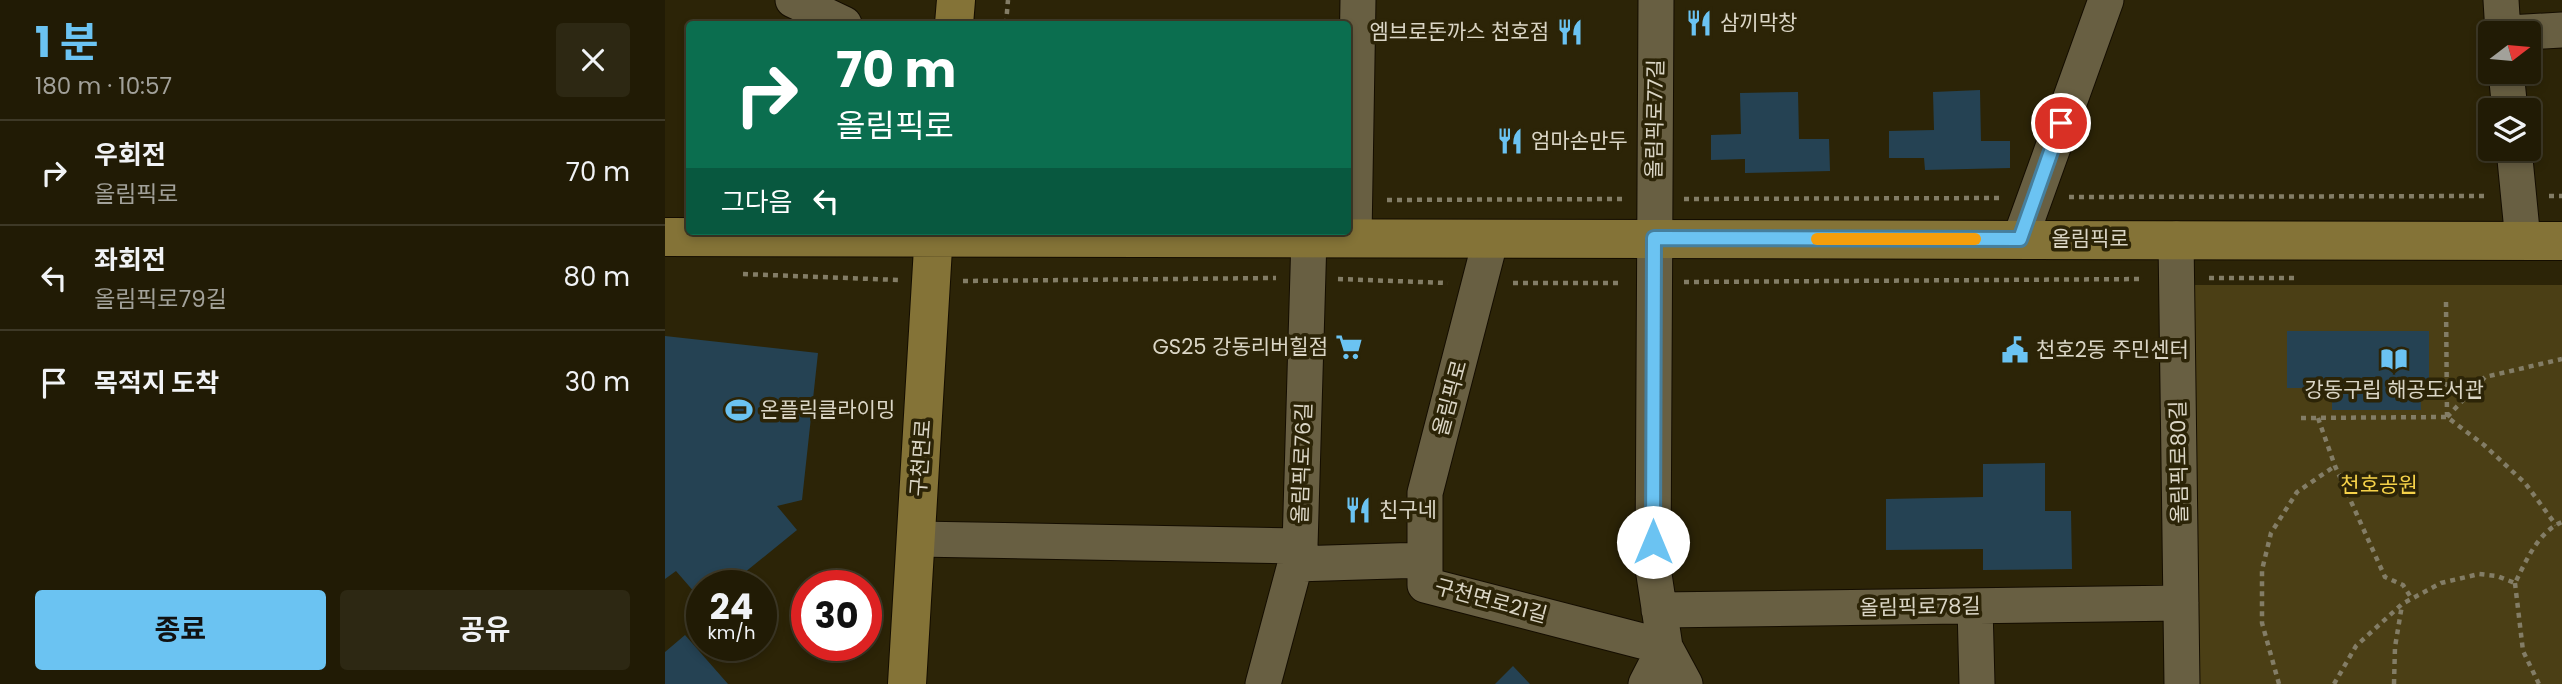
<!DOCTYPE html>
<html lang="ko">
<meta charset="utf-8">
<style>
:root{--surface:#211b05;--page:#2d2813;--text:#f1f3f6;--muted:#a2a19a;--line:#3e3927;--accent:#6bc3f2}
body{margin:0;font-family:Poppins,"Noto Sans KR",sans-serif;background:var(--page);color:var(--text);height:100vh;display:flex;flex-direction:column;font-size:26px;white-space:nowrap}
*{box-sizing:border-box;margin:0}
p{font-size:23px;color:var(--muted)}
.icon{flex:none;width:38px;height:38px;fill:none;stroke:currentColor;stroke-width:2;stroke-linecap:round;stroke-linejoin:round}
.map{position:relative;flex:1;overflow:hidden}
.side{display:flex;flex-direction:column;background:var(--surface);width:665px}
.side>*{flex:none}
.hud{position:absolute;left:21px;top:21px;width:665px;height:214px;border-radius:7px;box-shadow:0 4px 10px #0003,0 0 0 2px var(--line);background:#0b6e4f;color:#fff;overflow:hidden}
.needle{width:46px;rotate:74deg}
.fabs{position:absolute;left:1813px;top:21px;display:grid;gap:14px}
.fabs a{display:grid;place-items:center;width:63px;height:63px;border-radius:7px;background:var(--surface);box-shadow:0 4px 10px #0003,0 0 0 2px var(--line);font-size:35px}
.speed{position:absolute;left:21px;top:570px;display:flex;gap:14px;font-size:35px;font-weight:700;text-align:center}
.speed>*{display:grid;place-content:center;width:91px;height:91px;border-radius:50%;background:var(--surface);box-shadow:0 4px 10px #0003,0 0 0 2px var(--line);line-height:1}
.speed small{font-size:18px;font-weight:400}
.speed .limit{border:10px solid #d22;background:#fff;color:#111}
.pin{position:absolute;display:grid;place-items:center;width:60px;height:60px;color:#fff;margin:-30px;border:4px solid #fff;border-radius:50%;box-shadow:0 2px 7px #0007}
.me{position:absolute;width:77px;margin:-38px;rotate:0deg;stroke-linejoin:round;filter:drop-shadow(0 0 5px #0008)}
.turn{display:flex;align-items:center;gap:24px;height:147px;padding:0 35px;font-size:32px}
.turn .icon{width:91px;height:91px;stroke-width:2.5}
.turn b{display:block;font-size:49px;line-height:60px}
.then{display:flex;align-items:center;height:66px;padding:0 35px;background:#0003;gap:14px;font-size:26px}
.round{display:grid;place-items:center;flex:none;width:74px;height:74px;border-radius:7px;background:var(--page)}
.headline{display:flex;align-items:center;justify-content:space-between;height:119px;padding:0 35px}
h1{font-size:42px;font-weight:700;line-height:52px;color:var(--accent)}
.action{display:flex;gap:14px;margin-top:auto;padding:14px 35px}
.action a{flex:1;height:80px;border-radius:7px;background:var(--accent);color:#111;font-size:28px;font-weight:700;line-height:80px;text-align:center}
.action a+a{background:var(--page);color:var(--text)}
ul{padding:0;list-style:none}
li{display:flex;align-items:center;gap:21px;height:105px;padding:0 35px;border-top:2px solid var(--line)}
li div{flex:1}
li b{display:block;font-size:26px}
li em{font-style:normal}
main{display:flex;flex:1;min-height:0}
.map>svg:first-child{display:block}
.green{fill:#4b3f15}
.building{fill:#254253}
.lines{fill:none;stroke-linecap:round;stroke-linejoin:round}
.minor-casing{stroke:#140d00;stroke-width:37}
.major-casing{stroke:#140d00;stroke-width:40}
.path{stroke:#837d66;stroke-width:4.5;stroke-dasharray:5 5;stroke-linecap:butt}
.minor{stroke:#685f42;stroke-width:35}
.major{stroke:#847337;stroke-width:38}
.route-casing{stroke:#467f9d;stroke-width:18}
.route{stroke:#6bc3f2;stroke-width:12}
.slow{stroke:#f59e0b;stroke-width:12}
.labels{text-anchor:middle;stroke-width:7;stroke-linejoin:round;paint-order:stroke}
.poi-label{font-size:21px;fill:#dbd6c6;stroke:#2c2407;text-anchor:start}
.street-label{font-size:21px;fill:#dbd6c6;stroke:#2c2407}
.park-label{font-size:21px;fill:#f6d249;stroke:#2c2407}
</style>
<main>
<section class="side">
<div class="headline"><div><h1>1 분</h1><p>180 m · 10:57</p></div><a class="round"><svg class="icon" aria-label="close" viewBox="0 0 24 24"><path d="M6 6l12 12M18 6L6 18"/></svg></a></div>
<ul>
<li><svg class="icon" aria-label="right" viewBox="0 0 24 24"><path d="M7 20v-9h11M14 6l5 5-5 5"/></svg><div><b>우회전</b><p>올림픽로</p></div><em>70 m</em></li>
<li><svg class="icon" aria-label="left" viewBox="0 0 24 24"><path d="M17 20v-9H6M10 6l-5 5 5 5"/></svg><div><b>좌회전</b><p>올림픽로79길</p></div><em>80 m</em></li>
<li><svg class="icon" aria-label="arrive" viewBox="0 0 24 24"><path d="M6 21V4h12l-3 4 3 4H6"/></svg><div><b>목적지 도착</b></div><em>30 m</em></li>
</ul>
<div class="action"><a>종료</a><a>공유</a></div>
</section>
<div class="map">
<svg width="1897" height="684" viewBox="0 0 1897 684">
<rect width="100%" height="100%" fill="#2c2407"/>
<!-- green -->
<path class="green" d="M1530,285h367v399h-367z"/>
<!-- building -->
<path class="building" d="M1315,90l1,51h29v27l-85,2 -1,-12h-35v-27l45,-1 -1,-38z
M1133,92l1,47h30l1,32 -85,2v-14l-34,1v-25l30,-1 -1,-41z
M1622,331h142v53h-9l1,26h-89v-22h-45z
M0,336l153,17 -16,147 -25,6 20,24 -69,56h-26v15l-26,-30 -11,8z
M1380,463v48h26l1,58 -89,1v-21l-97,1v-51l97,-2v-33z
M20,635l43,49h-63v-32z
M848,666l17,18h-35z"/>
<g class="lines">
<!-- minor casing -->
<g class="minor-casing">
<path id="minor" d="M128,0l51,24
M991,0l-3,568 12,79 20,37
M1836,0l2,33
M1844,33l53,-3
M1841,72l4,38
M1849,149l9,92
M689,237l4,-237
M826,238l-66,255v92l240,62 -19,37
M1355,239l86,-239
M1511,239l6,445
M251,539l384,7
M630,564l130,-4
M1310,606l2,78
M994,610l522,-7
M598,684l37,-138 9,-309"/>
</g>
<!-- major casing -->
<g class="major-casing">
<path id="major" d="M289,24l2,-24
M0,237l1897,4
M242,684l27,-453"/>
</g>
<!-- path -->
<path class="path" d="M341,24l2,-24
M1884,196h13
M1404,197l419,-1
M1019,199l317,-1
M722,200l236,-1
M78,274l155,6
M1544,278h89
M673,279l110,4
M298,281l313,-3
M1019,282l460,-3
M848,283h110
M1781,302l1,114
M1782,417l38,-40 77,-18
M1636,418l146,-1 37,28 41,38 31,42
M1653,418l17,48 50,111 18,8 9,14
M1850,583l8,68 16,33
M1614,684l-17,-61v-53l9,-37 26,-41 38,-26
M1669,684l22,-38 46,-42 39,-21 38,-9 18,2 18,7c11,-22 23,-51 47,-61
M1729,684l1,-37 7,-42"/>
<!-- minor -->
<use href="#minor" class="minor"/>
<!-- major -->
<use href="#major" class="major"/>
</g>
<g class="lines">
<!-- route casing -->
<g class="route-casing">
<path id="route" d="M988,542l1,-304 366,1 41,-116"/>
</g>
<!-- route -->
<use href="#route" class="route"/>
<!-- slow -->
<path class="slow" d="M1152,239h158"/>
</g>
<!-- icons -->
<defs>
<g id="restaurant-bare" transform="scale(2.1)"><path d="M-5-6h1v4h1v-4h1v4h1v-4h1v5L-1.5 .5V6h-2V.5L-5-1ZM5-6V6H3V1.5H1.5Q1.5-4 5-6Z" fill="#6bc3f2" stroke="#2c2407" stroke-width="2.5" paint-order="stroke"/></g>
<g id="supermarket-bare" transform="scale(2.1)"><path d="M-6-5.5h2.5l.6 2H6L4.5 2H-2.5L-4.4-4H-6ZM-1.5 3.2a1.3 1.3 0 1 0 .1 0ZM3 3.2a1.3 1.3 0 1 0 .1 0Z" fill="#6bc3f2" stroke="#2c2407" stroke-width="2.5" paint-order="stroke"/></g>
<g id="civic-bare" transform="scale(2.1)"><path d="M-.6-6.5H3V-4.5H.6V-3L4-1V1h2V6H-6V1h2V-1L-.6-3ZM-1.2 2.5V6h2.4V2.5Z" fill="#6bc3f2" stroke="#2c2407" stroke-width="2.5" paint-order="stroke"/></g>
<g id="library-bare" transform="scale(2.1)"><path d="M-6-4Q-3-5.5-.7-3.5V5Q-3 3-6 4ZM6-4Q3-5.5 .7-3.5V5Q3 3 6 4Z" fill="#6bc3f2" stroke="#2c2407" stroke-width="2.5" paint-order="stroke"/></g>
<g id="stadium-bare" transform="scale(2.1)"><path d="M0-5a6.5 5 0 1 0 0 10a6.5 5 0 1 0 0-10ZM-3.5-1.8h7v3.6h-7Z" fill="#6bc3f2" stroke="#2c2407" stroke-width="2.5" paint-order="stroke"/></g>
</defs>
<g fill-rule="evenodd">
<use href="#restaurant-bare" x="1034" y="23"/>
<use href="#restaurant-bare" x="905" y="32"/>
<use href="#restaurant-bare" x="845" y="141"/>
<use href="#supermarket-bare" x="684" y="347"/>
<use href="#civic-bare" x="1350" y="350"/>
<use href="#library-bare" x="1729" y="359"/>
<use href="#stadium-bare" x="74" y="410"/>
<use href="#restaurant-bare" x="693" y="510"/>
</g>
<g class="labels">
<!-- poi labels -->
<g class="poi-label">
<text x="1055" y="30">삼끼막창</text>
<text x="884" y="39" text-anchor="end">엠브로돈까스 천호점</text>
<text x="866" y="148">엄마손만두</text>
<text x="663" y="354" text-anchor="end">GS25 강동리버힐점</text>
<text x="1371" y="357">천호2동 주민센터</text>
<text x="1729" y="397" text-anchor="middle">강동구립 해공도서관</text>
<text x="95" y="417">온플릭클라이밍</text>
<text x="714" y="517">친구네</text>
</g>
<!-- street labels -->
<g class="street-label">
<text transform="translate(990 119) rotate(-89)" y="7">올림픽로77길</text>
<text x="1425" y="246">올림픽로</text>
<text transform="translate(785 398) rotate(-75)" y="7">올림픽로</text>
<text transform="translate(256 458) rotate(-86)" y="7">구천면로</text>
<text transform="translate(1514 462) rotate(-91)" y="7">올림픽로80길</text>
<text transform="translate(637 463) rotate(-88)" y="7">올림픽로76길</text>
<text transform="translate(826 601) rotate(15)" y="7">구천면로21길</text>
<text transform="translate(1255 607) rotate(-1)" y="7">올림픽로78길</text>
</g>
<!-- park labels -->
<g class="park-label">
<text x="1714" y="492">천호공원</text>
</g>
</g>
</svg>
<div class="fabs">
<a><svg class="needle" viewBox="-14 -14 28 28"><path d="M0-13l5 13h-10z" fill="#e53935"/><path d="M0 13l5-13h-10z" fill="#a2a19a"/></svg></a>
<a><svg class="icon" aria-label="layers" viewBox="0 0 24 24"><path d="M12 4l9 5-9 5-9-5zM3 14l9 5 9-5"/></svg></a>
</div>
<div class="speed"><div>24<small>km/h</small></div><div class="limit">30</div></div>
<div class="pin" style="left:1396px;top:123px;background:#d93025"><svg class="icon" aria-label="arrive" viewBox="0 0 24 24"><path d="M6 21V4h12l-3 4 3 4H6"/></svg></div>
<svg class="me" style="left:988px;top:542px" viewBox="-20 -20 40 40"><circle r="19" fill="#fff"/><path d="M0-13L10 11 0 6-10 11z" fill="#6bc3f2"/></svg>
<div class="hud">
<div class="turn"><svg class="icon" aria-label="right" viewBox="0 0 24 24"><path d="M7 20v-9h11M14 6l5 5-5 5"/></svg><div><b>70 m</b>올림픽로</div></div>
<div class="then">그다음<svg class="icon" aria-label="left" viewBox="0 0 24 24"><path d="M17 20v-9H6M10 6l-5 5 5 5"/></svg></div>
</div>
</div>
</main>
